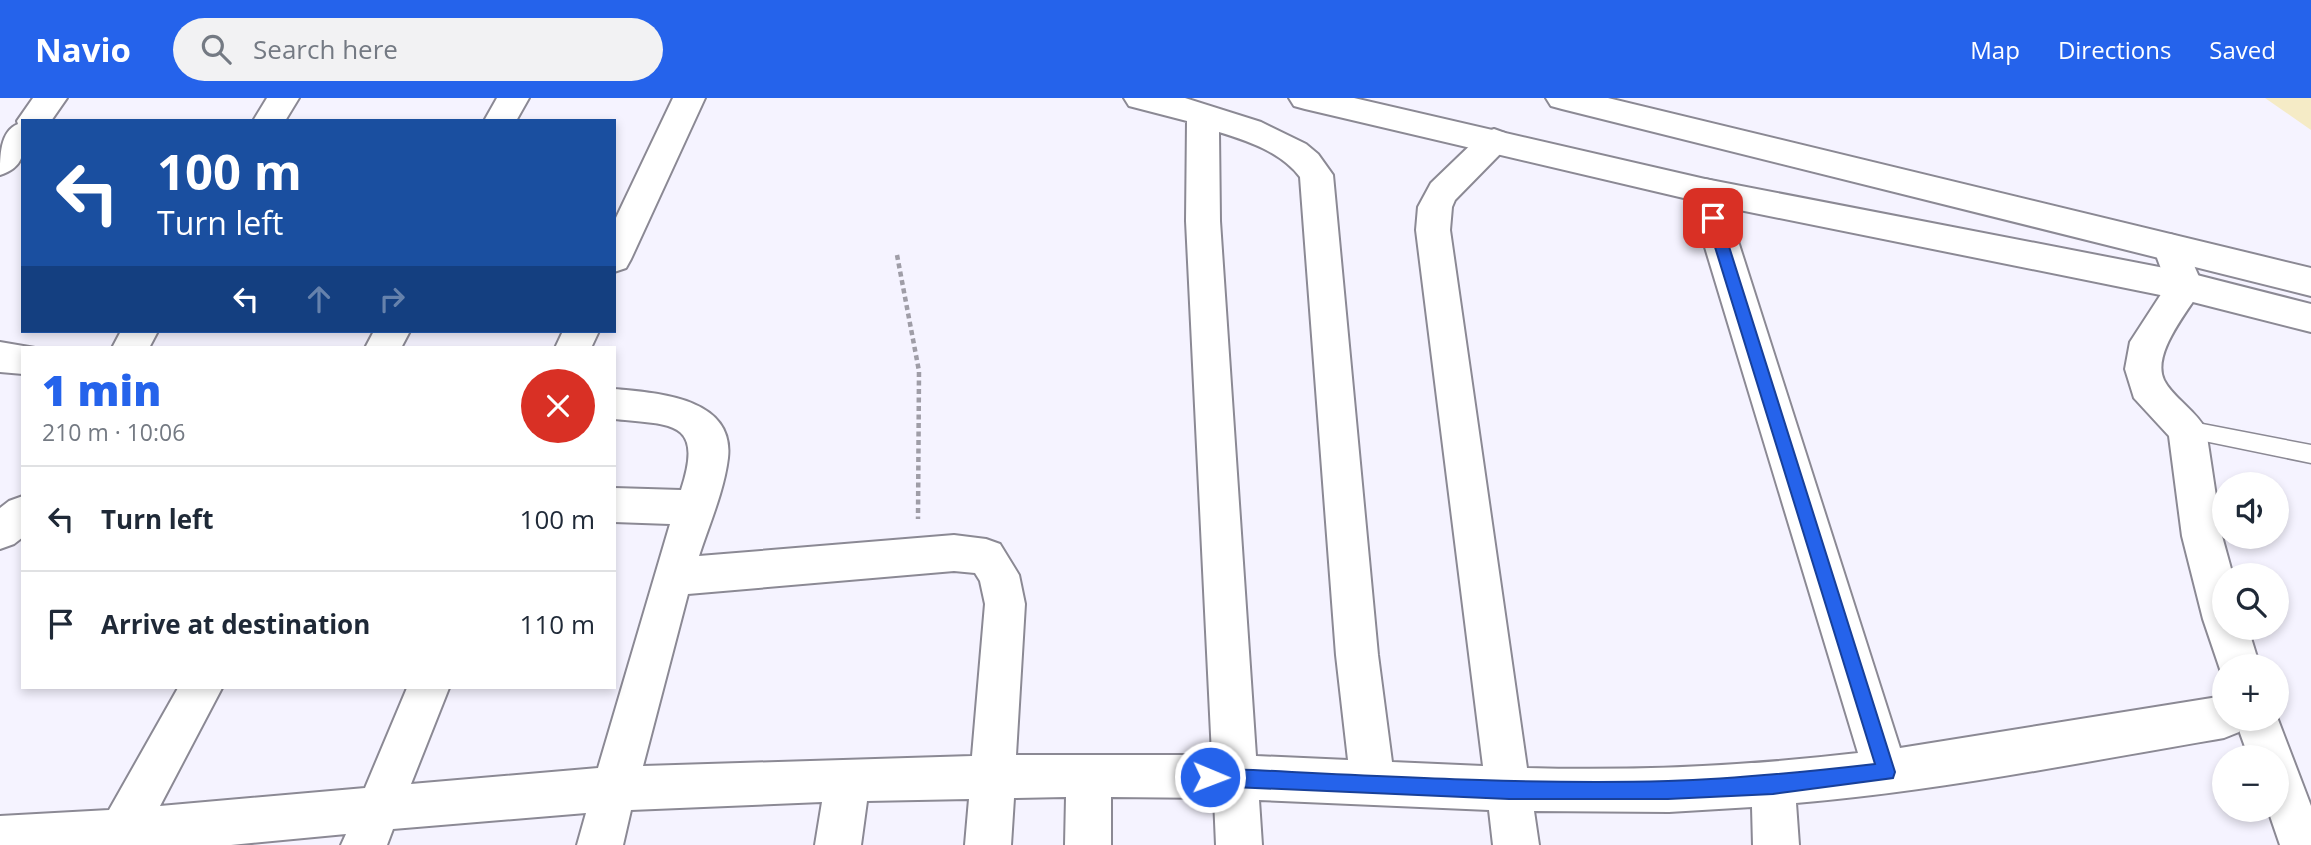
<!DOCTYPE html>
<meta charset="utf-8">
<style>
:root{--surface:#fff;--page:#f2f2f3;--text:#1f2937;--muted:#747a83;--line:#e0e1e3;--accent:#2563eb}
body{margin:0;font-family:"Open Sans",sans-serif;background:var(--page);color:var(--text);height:100vh;display:flex;flex-direction:column;font-size:26px;white-space:nowrap}
*{box-sizing:border-box;margin:0}
p{font-size:23px;color:var(--muted)}
.icon{flex:none;width:38px;height:38px;fill:none;stroke:currentColor;stroke-width:2;stroke-linecap:round;stroke-linejoin:round}
.map{position:relative;flex:1;overflow:hidden}
.sheet{position:absolute;left:21px;top:248px;width:595px;height:343px;display:flex;flex-direction:column;background:var(--surface);border-radius:0px;box-shadow:0 4px 10px #0003}
.sheet>*{flex:none}
.guide{position:absolute;left:21px;top:21px;width:595px;height:214px;border-radius:0px;box-shadow:0 4px 10px #0003;background:#1a4fa0;color:#fff;overflow:hidden}
.tools{position:absolute;left:2212px;top:374px;display:grid;gap:14px}
.tools a{display:grid;place-items:center;width:77px;height:77px;border-radius:50%;background:var(--surface);box-shadow:0 4px 10px #0003;font-size:35px}
.pin{position:absolute;display:grid;place-items:center;width:60px;height:60px;color:#fff;margin:-30px;border-radius:14px;box-shadow:0 4px 10px #0006}
.me{position:absolute;width:77px;margin:-38px;rotate:91deg;stroke-linejoin:round;filter:drop-shadow(0 0 5px #0008)}
.turn{display:flex;align-items:center;gap:24px;height:147px;padding:0 21px;font-size:32px}
.turn .icon{width:91px;height:91px;stroke-width:2.5}
.turn b{display:block;font-size:49px;line-height:60px}
.lanes{display:flex;align-items:center;height:66px;padding:0 21px;background:#0003;justify-content:center;gap:35px;direction:ltr}
.lanes .off{opacity:.35}
.round{display:grid;place-items:center;flex:none;width:74px;height:74px;border-radius:37px;background:var(--page)}
.overview{display:flex;align-items:center;justify-content:space-between;height:119px;padding:0 21px}
h1{font-size:42px;font-weight:800;line-height:52px;color:var(--accent)}
ul{padding:0;list-style:none}
li{display:flex;align-items:center;gap:21px;height:105px;padding:0 21px;border-top:2px solid var(--line)}
li div{flex:1}
li b{display:block;font-size:26px}
li em{font-style:normal}
header{display:flex;align-items:center;gap:42px;box-sizing:border-box;height:98px;padding:0 35px;background:var(--accent);color:#fff}
header strong{font-size:33px}
nav{display:flex;gap:38px;margin-inline-start:auto;font-size:24px}
.search{width:490px;height:63px;background:var(--page);display:flex;align-items:center;gap:18px;box-sizing:border-box;padding:0 24px;border-radius:38px;color:var(--muted);font-size:26px}
.map>svg:first-child{display:block}
.sand{fill:#f5ebc6}
.lines{fill:none;stroke-linecap:round;stroke-linejoin:round}
.lane-casing{stroke:#8b8994;stroke-width:3}
.street-casing{stroke:#8b8994;stroke-width:4}
.secondary-casing{stroke:#8b8994;stroke-width:4}
.highway-casing{stroke:#8b8994;stroke-width:4}
.path{stroke:#9f9da7;stroke-width:4.5;stroke-dasharray:5 3.5;stroke-linecap:butt}
.lane{fill:#fff;fill-rule:evenodd}
.street{fill:#fff;fill-rule:evenodd}
.secondary{fill:#fff;fill-rule:evenodd}
.highway{fill:#fff;fill-rule:evenodd}
.route{fill:#2563eb;stroke:#184099;stroke-width:2}
</style>
<header>
<strong>Navio</strong>
<div class="search"><svg class="icon" aria-label="search" viewBox="0 0 24 24"><circle cx="10" cy="10" r="6"/><path d="M15 15l6 6"/></svg>Search here</div>
<nav><a>Map</a><a>Directions</a><a>Saved</a></nav>
</header>
<div class="map">
<svg width="2311" height="747" viewBox="0 0 2311 747">
<rect width="100%" height="100%" fill="#f5f3ff"/>
<!-- sand -->
<path class="sand" d="M2265,0h46v32z"/>
<g class="lines">
<!-- lane casing -->
<g class="lane-casing">
<path id="lane" d="M2187,323l124,24v18l-131,-27 -3,-6 3,-6z"/>
</g>
<!-- street casing -->
<g class="street-casing">
<path id="street" d="M33,0h34l-16,23h-28c0,25 6,45 -23,54 0,-19 0,-44 18,-51l-1,-3z
M267,0h32l-14,23h-32z
M497,0h32l-13,23h-32z
M673,0h32l-74,161 -5,9 -12,4v-50z
M1124,0h61l76,24 45,22 12,10 15,21 45,480 14,107 91,4 -67,-536 2,-23 13,-24 52,-50 11,-4 11,4 5,8 -5,8 -50,51 -3,7 -2,23 77,538c111,3 221,-2 331,-15l-170,-562 5,-9 12,-3 12,3 5,9 178,557 324,-52v23h21l-6,13 -15,6c-142,24 -284,53 -428,65l3,42h-46l-1,-38 -83,5 -135,-1 5,34h-46l-4,-35 -230,-10 3,45h-46l-2,-47 -103,-1v48h-46l1,-48 -52,1 -3,47h-46l4,-46 -102,2 -6,44h-46l7,-43 -191,8 -8,35h-46l9,-32 -193,16 -6,16h-46l5,-11 -115,11h-231v-29l109,-6 69,-122h44l-62,118 205,-18 42,-100h42l-38,96 187,-16 72,-244 -56,-2v-34l67,2c23,-70 -9,-65 -67,-71v-30c42,4 121,8 114,69 -4,33 -19,67 -29,98l255,-21 32,4 14,5 19,31 6,29 -9,151h196l-26,-534 1,-100 -58,-15zM1219,34c29,9 62,20 81,45l36,478 12,105 -92,-4 -36,-535zM954,473l21,2 5,8 5,23 -13,152 -329,10 45,-172z
M121,233h37l-9,17h-37z
M374,233h36l-9,17h-36z
M563,233h36l-8,17h-36z
M0,244l35,6h-12v26l-23,-2z
M23,398v41l-9,7 -14,5v-41l9,-7z"/>
</g>
<!-- secondary casing -->
<g class="secondary-casing">
<path id="secondary" d="M2170,136l12,4 21,48c-13,23 -52,67 -39,94 9,18 32,30 42,50l16,106 11,40h-9v52h24l12,39h-36v14l-21,-62 -21,-83 -13,-100 -35,-38 -9,-29 5,-27 37,-57 -14,-38 5,-9z
M2277,619l34,89v39h-31l-12,-35h9v-52h-28l-14,-39z"/>
</g>
<!-- highway casing -->
<g class="highway-casing">
<path id="highway" d="M1289,0h65l351,81 480,93 126,32v28l-126,-32 -480,-97 -400,-94 -11,-3z
M1546,0h62l703,170v28l-749,-187 -11,-3z"/>
</g>
<!-- path -->
<path class="path" d="M897,157l22,116 -1,148"/>
<!-- lane -->
<use href="#lane" class="lane"/>
<!-- street -->
<use href="#street" class="street"/>
<!-- secondary -->
<use href="#secondary" class="secondary"/>
<!-- highway -->
<use href="#highway" class="highway"/>
</g>
<!-- route -->
<path class="route" d="M1713,115l7,5 175,554 -2,6 -120,16 -105,5h-159l-299,-13 -6,-3 -3,-6 3,-6 6,-3c153,7 305,17 458,13 69,-2 138,-9 207,-17l-169,-546z"/>
</svg>
<div class="tools">
<a><svg class="icon" aria-label="sound" viewBox="0 0 24 24"><path d="M4 9h4l5-4v14l-5-4H4zM17 9q2 3 0 6"/></svg></a>
<a><svg class="icon" aria-label="search" viewBox="0 0 24 24"><circle cx="10" cy="10" r="6"/><path d="M15 15l6 6"/></svg></a>
<a>+</a>
<a>−</a>
</div>
<div class="pin" style="left:1713px;top:120px;background:#d93025"><svg class="icon" aria-label="arrive" viewBox="0 0 24 24"><path d="M6 21V4h12l-3 4 3 4H6"/></svg></div>
<svg class="me" style="left:1210px;top:679px" viewBox="-20 -20 40 40"><circle r="17" fill="#2563eb" stroke="#fff" stroke-width="3"/><path d="M0-11L8 9 0 5-8 9z" fill="#fff"/></svg>
<div class="guide">
<div class="turn"><svg class="icon" aria-label="left" viewBox="0 0 24 24"><path d="M17 20v-9H6M10 6l-5 5 5 5"/></svg><div><b>100 m</b>Turn left</div></div>
<div class="lanes"><svg class="icon" aria-label="left" viewBox="0 0 24 24"><path d="M17 20v-9H6M10 6l-5 5 5 5"/></svg><svg class="icon off" aria-label="ahead" viewBox="0 0 24 24"><path d="M12 20V5M6 11l6-6 6 6"/></svg><svg class="icon off" aria-label="right" viewBox="0 0 24 24"><path d="M7 20v-9h11M14 6l5 5-5 5"/></svg></div>
</div>
<section class="sheet">
<div class="overview"><div><h1>1 min</h1><p>210 m · 10:06</p></div><a class="round" style="background:#d93025;color:#fff"><svg class="icon" aria-label="close" viewBox="0 0 24 24"><path d="M6 6l12 12M18 6L6 18"/></svg></a></div>
<ul>
<li><svg class="icon" aria-label="left" viewBox="0 0 24 24"><path d="M17 20v-9H6M10 6l-5 5 5 5"/></svg><div><b>Turn left</b></div><em>100 m</em></li>
<li><svg class="icon" aria-label="arrive" viewBox="0 0 24 24"><path d="M6 21V4h12l-3 4 3 4H6"/></svg><div><b>Arrive at destination</b></div><em>110 m</em></li>
</ul>
</section>
</div>
